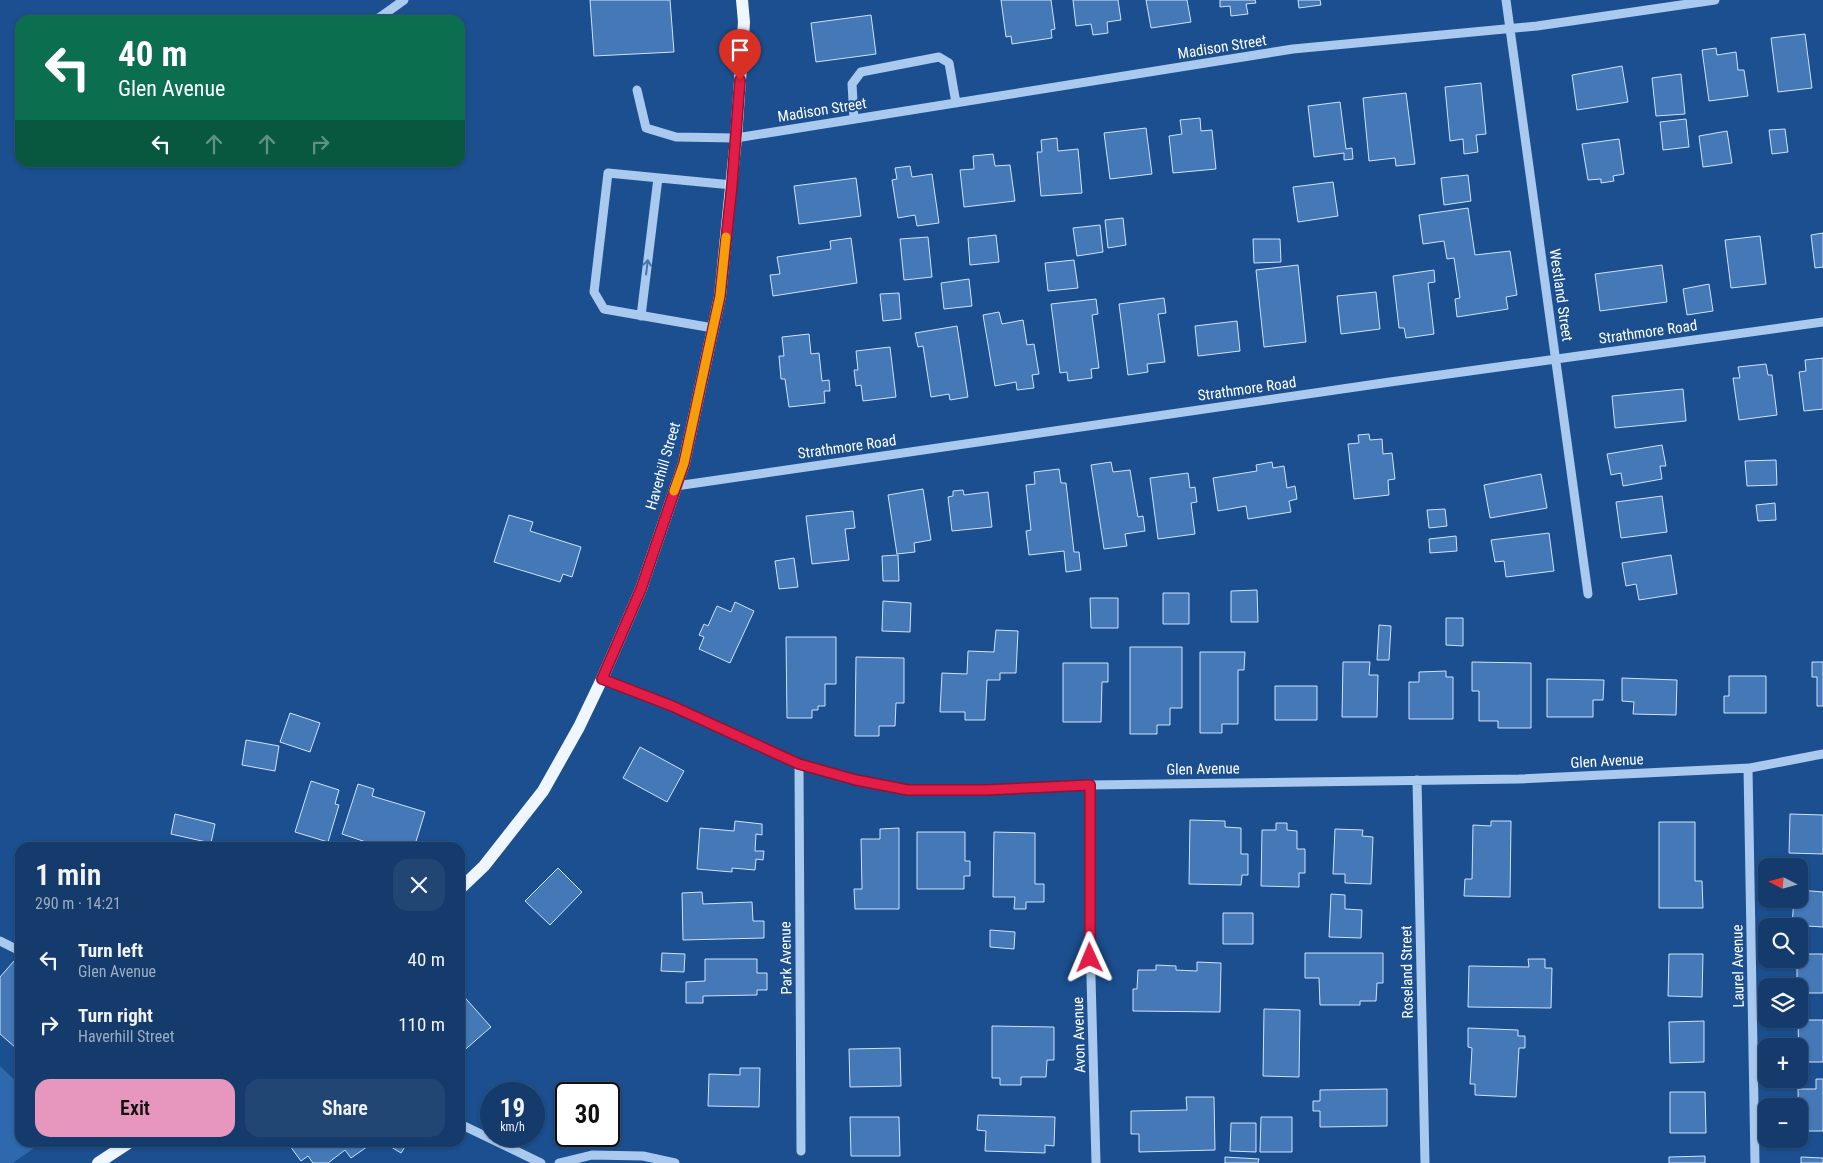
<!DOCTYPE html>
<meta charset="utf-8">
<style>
:root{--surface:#143b6b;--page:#214673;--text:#f1f3f6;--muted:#9dadc1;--line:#33557e;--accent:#e797bd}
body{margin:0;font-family:"Roboto Condensed",sans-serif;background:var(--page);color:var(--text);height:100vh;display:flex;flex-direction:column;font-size:19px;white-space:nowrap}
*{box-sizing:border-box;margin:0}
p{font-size:16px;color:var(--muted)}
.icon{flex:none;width:28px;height:28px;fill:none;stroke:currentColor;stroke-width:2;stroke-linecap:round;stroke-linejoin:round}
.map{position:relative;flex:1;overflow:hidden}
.sheet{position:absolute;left:15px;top:842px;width:450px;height:305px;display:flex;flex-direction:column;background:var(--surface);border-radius:15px;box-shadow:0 1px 4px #0004,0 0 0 1px var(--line)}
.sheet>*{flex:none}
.guide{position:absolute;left:15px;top:15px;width:450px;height:152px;border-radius:15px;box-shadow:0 1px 4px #0004,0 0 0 1px var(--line);background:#0b6e4f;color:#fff;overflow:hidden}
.needle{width:32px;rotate:276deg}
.tools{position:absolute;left:1758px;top:858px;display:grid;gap:10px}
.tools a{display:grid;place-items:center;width:50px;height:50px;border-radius:10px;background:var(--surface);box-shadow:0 1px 4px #0004,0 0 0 1px var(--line);font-size:25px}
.speed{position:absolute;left:480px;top:1082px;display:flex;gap:10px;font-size:25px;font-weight:700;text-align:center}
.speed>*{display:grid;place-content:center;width:65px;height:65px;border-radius:50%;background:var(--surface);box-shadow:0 1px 4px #0004,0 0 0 1px var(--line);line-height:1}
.speed small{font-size:12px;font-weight:400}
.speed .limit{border:2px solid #111;border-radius:8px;background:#fff;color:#111}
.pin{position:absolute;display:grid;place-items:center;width:42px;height:42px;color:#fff;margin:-51px -21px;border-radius:50% 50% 50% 0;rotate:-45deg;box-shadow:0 0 5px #0007}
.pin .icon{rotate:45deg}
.me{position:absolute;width:55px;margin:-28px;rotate:359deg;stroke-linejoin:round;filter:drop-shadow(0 0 4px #0008)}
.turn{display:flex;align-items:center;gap:18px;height:105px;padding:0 20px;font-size:22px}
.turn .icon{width:65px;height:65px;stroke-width:2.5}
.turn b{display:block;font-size:35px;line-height:42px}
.lanes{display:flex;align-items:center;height:48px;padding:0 20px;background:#0003;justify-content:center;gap:25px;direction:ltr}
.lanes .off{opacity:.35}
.round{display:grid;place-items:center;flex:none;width:52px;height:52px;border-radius:15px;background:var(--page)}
.overview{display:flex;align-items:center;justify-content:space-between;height:85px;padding:0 20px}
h1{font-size:30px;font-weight:600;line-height:38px}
.primary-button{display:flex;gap:10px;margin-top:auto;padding:10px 20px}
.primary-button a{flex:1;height:58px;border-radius:15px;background:var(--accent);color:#111;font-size:20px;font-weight:600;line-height:58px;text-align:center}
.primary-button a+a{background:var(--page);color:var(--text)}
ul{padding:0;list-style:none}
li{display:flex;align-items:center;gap:15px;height:65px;padding:0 20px}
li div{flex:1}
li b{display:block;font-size:19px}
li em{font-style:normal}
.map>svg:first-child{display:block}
.green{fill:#2e69ad}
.building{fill:#4478b7;stroke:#cfe3fa}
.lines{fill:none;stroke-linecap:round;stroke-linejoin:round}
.minor{stroke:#a9c9ee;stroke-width:9}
.major{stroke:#f0f6ff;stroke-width:12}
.oneway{stroke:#4674ac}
.route-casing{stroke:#92132f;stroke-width:12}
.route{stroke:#e11d48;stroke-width:9}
.slow{stroke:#f59e0b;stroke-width:9}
.labels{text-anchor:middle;stroke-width:4;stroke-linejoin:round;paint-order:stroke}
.street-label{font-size:15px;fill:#fff;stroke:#1b4f8f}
</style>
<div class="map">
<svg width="1823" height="1163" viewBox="0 0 1823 1163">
<rect width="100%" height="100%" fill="#1b4f8f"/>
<!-- green -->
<path class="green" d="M0,1066l20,19v57l21,1 -28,20h-13z"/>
<!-- building -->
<path class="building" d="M590,0h80l4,52 -80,4z
M1001,0h50l4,29 -4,1 1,8 -40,6 -1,-8 -5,1z
M1073,0h45l3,20 -14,2 1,11 -15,2 -2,-11 -15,2z
M1146,0h41l4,22 -40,6z
M1220,0h35l1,3 -10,1 2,10 -17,2 -1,-10 -10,1z
M1298,0h22l1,5 -22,3z
M871,15l5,39 -60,8 -5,-39z
M1805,34l7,54 -34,4 -7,-54z
M1716,48l1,7 19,-3 2,18h6l4,26 -39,5 -7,-51z
M1622,66l6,36 -51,8 -5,-35z
M1681,74l4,40 -29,2 -4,-38z
M1481,83l5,51 -10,1 2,17 -14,2 -1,-15 -13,2 -5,-54z
M1406,93l9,71 -19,2 -1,-8 -26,3 -6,-63z
M1340,102l6,47 6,-1 1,11 -9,1v-7l-30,4 -6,-51z
M1200,118l1,13 11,-1 4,39 -43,4 -4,-37 13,-2 -2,-14z
M1686,119l3,28 -26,3 -3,-28z
M1146,128l6,46 -42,5 -6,-46z
M1785,129l3,23 -16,2 -3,-24z
M1727,131l5,32 -29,4 -4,-31z
M1057,138l1,13 20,-2 4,44 -41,3 -4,-44h5l-1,-12z
M1619,139l5,35 -11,2 1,5 -13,2v-4l-13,1 -6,-36z
M993,154l2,12 15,-1 5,36 -51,6 -4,-37 14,-1 -1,-13z
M910,166l2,11 20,-3 7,49 -22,3 -2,-11 -17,3 -6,-38 5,-1 -2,-11z
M1468,175l3,26 -27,4 -3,-27z
M856,178l5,38 -62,8 -5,-38z
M1333,182l5,34 -40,6 -5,-35z
M1468,208l7,47 35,-4 7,44 -11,2 2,12 -51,8 -2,-18 5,-1 -6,-40 -7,1 -3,-18 -21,3 -4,-29z
M1123,218l3,27 -18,3 -3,-28z
M1100,225l3,27 -26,4 -4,-28z
M1823,233v34l-8,1 -4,-33z
M996,235l3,27 -29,3 -2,-27z
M1760,236l6,48 -35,4 -6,-48z
M928,237l4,40 -28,3 -4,-41z
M851,238l6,45 -84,13 -3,-21 10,-1 -3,-17 54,-8 -1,-8z
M1253,239h27l1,23 -27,1z
M1074,260l4,28 -30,3 -3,-28z
M1298,265l8,77 -42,5 -8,-77z
M1662,265l5,37 -67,9 -5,-37z
M1434,270l1,12 -7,1 6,51 -28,4 -2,-10h-5l-6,-52z
M969,279l3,27 -28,3 -3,-26z
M1709,284l4,27 -26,4 -4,-26z
M1376,292l4,37 -39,5 -4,-38z
M899,293l2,26 -18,2 -3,-27z
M1164,298l2,15 -8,1 7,48 -18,2 1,8 -20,3 -9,-71z
M1096,299l2,15 -6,1 7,53 -8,1 1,9 -24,3 -1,-9 -7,1 -9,-69z
M999,312l3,12 21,-4 4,25 7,-1 5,30 -7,1 2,13 -17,2 -1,-8 -21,4 -12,-71z
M1237,321l3,30 -42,5 -3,-30z
M957,326l11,71 -18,3 -1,-6 -18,3 -8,-51 -5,1 -3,-14z
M809,334l2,20 8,-1 3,28 7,-1 1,11h-6l1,12 -36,4 -4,-28h-4l-2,-23h5l-2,-19z
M890,347l6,50 -33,4 -2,-16 -5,1 -2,-16h4l-2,-19z
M1823,358v51l-19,2 -5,-39 7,-1 -1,-11z
M1766,364l2,11h4l5,40 -38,5 -6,-42h7l-2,-11z
M1683,389l3,32 -71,7 -3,-32z
M1369,434l1,6 12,-1 1,15 9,-1 3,26 -7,1 1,15 -35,4 -6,-55 11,-1 -1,-8z
M1662,445l4,21h-6l2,13 -39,7 -2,-13 -10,2 -4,-21z
M1776,460l1,25 -30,1 -2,-25z
M1111,462l2,10 17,-2 8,47 5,-1 2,15 -20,3 2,12 -23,3 -13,-84z
M1272,462l1,6 11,-2 3,22 8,-2 2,13 -8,2 2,11 -43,7 -2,-13 -28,5 -5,-33 44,-7 -1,-6z
M1059,469l2,14h5l8,69h5l2,18 -15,2 -2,-21 -35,4 -3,-24 5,-1 -5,-45 9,-1 -1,-12z
M1188,473l2,15 5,-1 2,15 -6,1 4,31 -37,5 -8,-61z
M1541,474l6,34 -57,10 -6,-33z
M923,489l8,51 -17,3 1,9 -18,2 -9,-59z
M963,490l1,5 24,-3 4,35 -40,4 -4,-34 5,-1v-5z
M1662,496l5,36 -46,6 -5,-36z
M1775,503l1,17 -18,1 -2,-16z
M1445,509l2,17 -18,2 -2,-18z
M853,511l2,17 -10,1 4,31 -37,4 -6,-48z
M509,515l24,7 -3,9 51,16 -9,30 -9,-3 -3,8 -66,-20z
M1549,533l5,38 -48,6 -2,-16 -9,1 -4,-22z
M1456,536l1,15 -27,2 -1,-14z
M898,555l1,26h-16l-1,-25z
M1671,555l6,39 -38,6 -3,-16 -10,2 -4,-23z
M794,558l4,29 -19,2 -4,-28z
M1257,590l1,32h-27v-31z
M1163,593h26v31h-26z
M1090,598h28v30h-27z
M883,601l28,2 -1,29 -28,-1z
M735,602l19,9 -24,52 -31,-14 5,-12 -5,-2 5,-11 4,2 9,-20 14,6z
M1446,618h17v28l-17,-1z
M1379,625l12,1 -2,34h-12z
M996,630l22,1 -2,42h-16v7h-13l-2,40h-20v-8h-25l2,-39 25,1 1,-23 26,1z
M786,637h50v47h-11v22h-7v4h-6v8h-25z
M1130,647h52v61h-12v17h-13v9h-27z
M1200,652h45l-1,18h-6v54h-16v9h-22z
M856,657l48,1v45h-8l-1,23h-16v10h-24z
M1343,662h27l-1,13h9l-1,42h-35z
M1472,662l59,1v65h-33v-7h-19v-30h-7z
M1812,662h11v44h-6v-29h-5z
M1063,663h45v19h-6l-1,40h-38z
M1446,671v6h7v42h-44v-37h10v-10z
M1729,676h37v37h-42v-17h5z
M1622,678l55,2 -1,35 -43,-1 1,-12 -12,-1z
M1547,679l57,1 -1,20h-10v17h-46z
M1275,686h42v34h-42z
M290,713l30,10 -10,29 -30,-10z
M246,740l33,6 -4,25 -33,-6z
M640,747l44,24 -17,31 -44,-24z
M311,781l28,9 -4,14 4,1 -11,37 -33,-10z
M358,784l16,5 -2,7 53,16 -11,36h-30l-42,-14z
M175,814l40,10 -4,19 -40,-9z
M1790,814l33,1v39l-34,-1z
M1190,820l35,1v6l16,1v26h7v21h-6l-1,10 -52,-1z
M735,821l27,3v11l-6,-1 -1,17h9l-1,9 -7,-1 -1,11 -23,-2v4l-35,-3 3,-41 34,3z
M1491,821h20l-1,76 -46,-1 1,-17h7l1,-54 18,1z
M1659,822h36v59h7l1,27h-44z
M1276,823h11v7l10,1v18h8v24h-6v14l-38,-1 1,-56h14z
M899,828v81h-44l-1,-20h8l-1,-50h19v-10z
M1335,829l28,1 -1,6 11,1 -2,47 -26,-1v-9h-12z
M917,832h48v29h5v15h-6v13h-47z
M994,832l41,1v51h9v18h-18v7h-12l1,-12h-22z
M558,868l24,24 -32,33 -25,-24z
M1799,890l24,2v35l-31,-2 2,-26h5z
M702,892l1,12 49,-2 1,19h11v17l-81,2 -1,-47z
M1331,894l14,1v14l17,1 -1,28 -32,-1z
M1223,913h30v31h-30z
M990,930l25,2 -1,17 -24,-2z
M662,953l23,1 -1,18 -23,-1z
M1305,953h78v30h-6l-1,18h-16v4h-40l-1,-27h-14z
M1669,954h34l-1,43 -34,-1z
M1799,954h24v39h-24v-7h-2v-27h2z
M705,959h52v14h10v17h-10v5l-54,1v7h-17v-21l19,-1z
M1528,959h17v9h7l-1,40 -83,-1 1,-41 60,1z
M14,961l6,5v77l-4,5 -16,-14v-57z
M1197,962l24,1 -1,49 -87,-1v-22h4l1,-19h18v-5l20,1v4l21,1z
M460,992l31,35 -31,27z
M1264,1009l36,1 -1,67 -36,-1z
M1798,1020h25v42h-24z
M1704,1021v41l-34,1 -1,-41z
M992,1026l62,1v33h-7l-1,17h-25v8h-21v-7h-8z
M1468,1028l50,2v6h7v12h-6l-3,49 -41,-2v-11h-5l2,-36 -4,-1z
M900,1048l1,38 -51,1 -1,-38z
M740,1068h20l-1,39 -51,-1 1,-32 31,1z
M1816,1079h7v52h-24l-1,-42h18z
M1387,1089v37l-67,1v-16h-7v-10h7v-11z
M1670,1092h35l1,41h-36z
M1186,1097h28l1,53 -76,2v-18h-8v-23l56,-1z
M978,1115l77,2 -1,29 -9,-1v8l-60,-2 1,-20 -9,-1z
M850,1117h49l1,39h-49z
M1261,1117h31v35h-32z
M1231,1123h25v29l-26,-1z
M294,1142h76l1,2 -20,14 -6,-8 -17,13h-15l-5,-7 -7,5 -11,-15z
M383,1142h25l-7,11z
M1705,1156v7h-36v-6z
M1225,1157l34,2 -1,4h-33z
M1801,1157l22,1v5h-22z"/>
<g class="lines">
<!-- minor -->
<path class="minor" d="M1506,0l82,594
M376,20l28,-20
M637,90l9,38 30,9 60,1 557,-89 244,-23 178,-26
M854,119l-2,-35 9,-12 78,-15 10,6 7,40
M641,316l17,-138
M713,328l-109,-19 -10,-17 14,-119 124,12
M676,486l714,-104 433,-60
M602,679l70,27 127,58 57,16 52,10h78l104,-5 145,-2 284,-4 231,-11 73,-14
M799,764l2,387
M1748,768l7,395
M1417,780l8,383
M1090,785v155l6,223
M0,941l20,10
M460,1124l81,39
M559,1163l33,-8 51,1 32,7"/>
<!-- major -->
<path class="major" d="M460,889l24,-23 59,-75 36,-64 23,-48 39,-90 43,-126 36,-167 16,-158 8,-116 -2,-22
M98,1163l32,-21"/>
</g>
<!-- one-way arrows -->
<defs><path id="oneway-shaft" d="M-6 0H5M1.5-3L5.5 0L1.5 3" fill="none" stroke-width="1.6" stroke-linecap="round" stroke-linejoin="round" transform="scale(1.25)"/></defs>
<use class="oneway" href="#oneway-shaft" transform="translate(647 267) rotate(-83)"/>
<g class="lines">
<!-- route casing -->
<g class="route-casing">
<path id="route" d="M740,80l-8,105 -12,111 -36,167 -43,126 -39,90 70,27 127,58 57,16 52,10h78l104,-5v173"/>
</g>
<!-- route -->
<use href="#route" class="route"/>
<!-- slow -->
<path class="slow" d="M674,491l10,-28 29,-135 7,-32 6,-59"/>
</g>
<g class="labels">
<!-- street labels -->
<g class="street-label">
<text transform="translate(1222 47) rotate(-9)" y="5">Madison Street</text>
<text transform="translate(822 110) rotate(-9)" y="5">Madison Street</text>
<text transform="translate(1561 295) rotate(82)" y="5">Westland Street</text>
<text transform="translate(1648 332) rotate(-8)" y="5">Strathmore Road</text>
<text transform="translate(1247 389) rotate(-8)" y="5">Strathmore Road</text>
<text transform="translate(847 447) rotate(-8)" y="5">Strathmore Road</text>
<text transform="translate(663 466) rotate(-74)" y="5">Haverhill Street</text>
<text transform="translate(1607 761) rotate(-3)" y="5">Glen Avenue</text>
<text transform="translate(1203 769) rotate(-1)" y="5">Glen Avenue</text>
<text transform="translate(786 958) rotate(-91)" y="5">Park Avenue</text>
<text transform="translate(1738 966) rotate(-91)" y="5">Laurel Avenue</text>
<text transform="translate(1407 972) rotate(-91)" y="5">Roseland Street</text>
<text transform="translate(1079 1035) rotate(-92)" y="5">Avon Avenue</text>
</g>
</g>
</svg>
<div class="tools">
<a><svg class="needle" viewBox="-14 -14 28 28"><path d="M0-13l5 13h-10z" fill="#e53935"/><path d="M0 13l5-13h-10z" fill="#9dadc1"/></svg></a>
<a><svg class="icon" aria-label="search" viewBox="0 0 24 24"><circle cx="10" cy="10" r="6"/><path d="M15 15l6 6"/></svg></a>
<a><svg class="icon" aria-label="layers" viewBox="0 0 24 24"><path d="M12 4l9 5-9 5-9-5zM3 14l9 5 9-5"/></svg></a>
<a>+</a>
<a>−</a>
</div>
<div class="speed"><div>19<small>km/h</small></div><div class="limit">30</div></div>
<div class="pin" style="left:740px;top:80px;background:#d93025"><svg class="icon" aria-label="arrive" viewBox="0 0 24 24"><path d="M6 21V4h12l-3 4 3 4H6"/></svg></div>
<svg class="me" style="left:1090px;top:958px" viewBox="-20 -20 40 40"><path d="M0-17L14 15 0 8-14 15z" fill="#e11d48" stroke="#fff" stroke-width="4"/></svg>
<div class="guide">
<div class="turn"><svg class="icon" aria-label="left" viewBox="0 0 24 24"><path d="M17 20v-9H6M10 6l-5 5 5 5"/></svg><div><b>40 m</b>Glen Avenue</div></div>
<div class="lanes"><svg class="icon" aria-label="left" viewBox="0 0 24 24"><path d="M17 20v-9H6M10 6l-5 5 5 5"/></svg><svg class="icon off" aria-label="ahead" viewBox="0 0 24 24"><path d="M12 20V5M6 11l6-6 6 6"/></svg><svg class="icon off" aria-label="ahead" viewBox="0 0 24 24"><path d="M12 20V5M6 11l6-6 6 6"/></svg><svg class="icon off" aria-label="right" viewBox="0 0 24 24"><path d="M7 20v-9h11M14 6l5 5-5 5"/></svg></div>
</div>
<section class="sheet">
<div class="overview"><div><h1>1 min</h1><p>290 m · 14:21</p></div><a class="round"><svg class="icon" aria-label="close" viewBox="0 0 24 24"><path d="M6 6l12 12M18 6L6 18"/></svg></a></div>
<ul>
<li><svg class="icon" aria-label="left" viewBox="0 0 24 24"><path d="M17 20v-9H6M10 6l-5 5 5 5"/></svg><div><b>Turn left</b><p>Glen Avenue</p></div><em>40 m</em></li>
<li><svg class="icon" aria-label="right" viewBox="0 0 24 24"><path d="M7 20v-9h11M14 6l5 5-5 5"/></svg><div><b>Turn right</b><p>Haverhill Street</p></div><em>110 m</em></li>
</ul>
<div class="primary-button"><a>Exit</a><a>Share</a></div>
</section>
</div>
